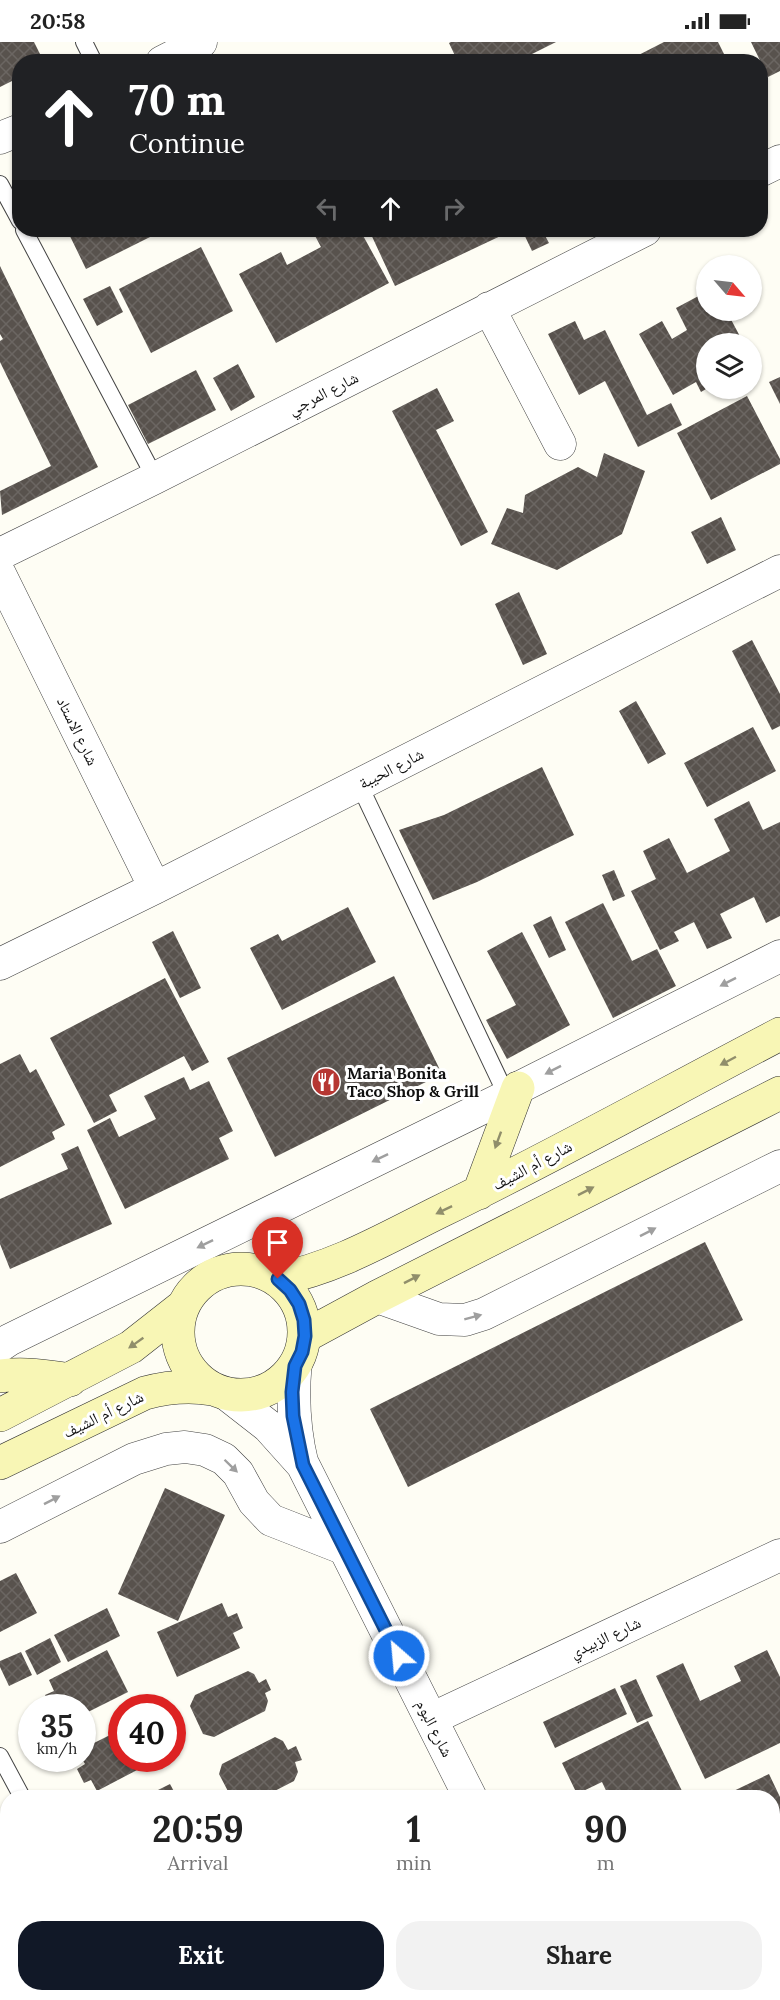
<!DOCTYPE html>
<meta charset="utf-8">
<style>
:root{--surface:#fff;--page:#f2f2f2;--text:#222;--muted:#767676;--accent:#111827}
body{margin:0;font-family:Lora,"Noto Naskh Arabic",serif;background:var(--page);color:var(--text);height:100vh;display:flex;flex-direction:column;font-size:22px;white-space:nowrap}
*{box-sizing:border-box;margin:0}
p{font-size:20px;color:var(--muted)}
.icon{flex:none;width:33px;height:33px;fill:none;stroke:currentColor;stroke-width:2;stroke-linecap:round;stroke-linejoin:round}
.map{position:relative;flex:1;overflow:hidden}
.side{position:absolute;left:0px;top:1748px;width:780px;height:212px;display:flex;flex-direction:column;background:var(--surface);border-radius:24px 24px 0 0;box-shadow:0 2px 4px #0004}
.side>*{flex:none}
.banner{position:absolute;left:12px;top:12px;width:756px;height:183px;border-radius:24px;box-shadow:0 2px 4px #0004;background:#202124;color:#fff;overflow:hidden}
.needle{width:39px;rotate:118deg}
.tools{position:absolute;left:696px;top:213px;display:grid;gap:12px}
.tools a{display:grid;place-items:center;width:66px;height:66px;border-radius:50%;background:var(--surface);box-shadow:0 2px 4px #0004;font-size:30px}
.speed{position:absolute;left:18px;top:1652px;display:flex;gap:12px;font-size:30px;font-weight:700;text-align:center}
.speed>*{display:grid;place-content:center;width:78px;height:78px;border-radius:50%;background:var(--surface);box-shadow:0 2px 4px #0004;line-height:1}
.speed small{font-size:15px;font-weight:400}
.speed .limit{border:9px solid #d22;background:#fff;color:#111}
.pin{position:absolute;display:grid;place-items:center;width:51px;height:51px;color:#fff;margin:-62px -26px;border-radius:50% 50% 50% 0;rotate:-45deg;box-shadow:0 0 6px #0007}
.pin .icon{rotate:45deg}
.me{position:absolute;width:66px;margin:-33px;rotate:333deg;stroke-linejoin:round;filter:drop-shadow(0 0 4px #0008)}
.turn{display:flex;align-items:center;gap:21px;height:126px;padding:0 18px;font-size:27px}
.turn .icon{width:78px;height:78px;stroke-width:2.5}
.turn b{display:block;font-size:42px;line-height:51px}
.lanes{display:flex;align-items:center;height:57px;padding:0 18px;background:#0003;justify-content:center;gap:30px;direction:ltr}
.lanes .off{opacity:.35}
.eta{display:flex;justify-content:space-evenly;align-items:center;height:102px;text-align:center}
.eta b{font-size:36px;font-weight:800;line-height:42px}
.action{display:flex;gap:12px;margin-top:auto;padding:12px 18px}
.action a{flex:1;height:69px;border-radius:24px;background:var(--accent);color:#fff;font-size:24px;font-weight:800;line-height:69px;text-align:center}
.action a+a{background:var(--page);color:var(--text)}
.status{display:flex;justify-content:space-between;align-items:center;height:42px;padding:0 30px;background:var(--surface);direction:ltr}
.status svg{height:16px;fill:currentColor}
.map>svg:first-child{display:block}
.building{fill:url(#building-cross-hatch)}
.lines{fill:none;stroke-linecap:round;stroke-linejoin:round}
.service-casing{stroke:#434343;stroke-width:18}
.minor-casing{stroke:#434343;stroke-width:33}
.tertiary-casing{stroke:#434343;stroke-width:34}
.secondary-casing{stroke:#323232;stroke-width:34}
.service{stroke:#fff;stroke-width:16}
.minor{stroke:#fff;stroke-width:32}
.tertiary{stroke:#fff;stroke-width:33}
.secondary{stroke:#f8f6b5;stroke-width:33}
.oneway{fill:#9f9f9f}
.oneway2{fill:#908e6b}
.route-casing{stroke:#114b97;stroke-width:15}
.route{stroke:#1a73e8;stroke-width:10}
.labels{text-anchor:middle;stroke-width:6;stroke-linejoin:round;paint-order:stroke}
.street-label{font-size:16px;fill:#101010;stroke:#fff}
.poi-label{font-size:16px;font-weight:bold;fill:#101010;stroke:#fff;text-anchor:start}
</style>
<div class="status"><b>20:58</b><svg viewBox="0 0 49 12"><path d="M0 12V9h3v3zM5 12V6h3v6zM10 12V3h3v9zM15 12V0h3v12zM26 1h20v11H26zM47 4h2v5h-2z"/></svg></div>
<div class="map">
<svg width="780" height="1958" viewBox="0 0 780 1958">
<defs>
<pattern id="building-cross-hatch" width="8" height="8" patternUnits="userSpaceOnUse" patternTransform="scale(1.5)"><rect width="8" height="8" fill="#58524d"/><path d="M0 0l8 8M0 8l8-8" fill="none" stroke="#6b6662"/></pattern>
</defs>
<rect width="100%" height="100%" fill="#fefdf4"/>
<!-- building -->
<path class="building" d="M0,0h34l10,20h-24v15l-20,10z
M451,0h105l-40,20h-58l-9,-19z
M664,0h54l10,20h-103z
M751,0h29v29l-12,6z
M67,188h82l3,6 -66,33z
M322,188h38l29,53 -113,60 -37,-69 42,-22 6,13 34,-18 -7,-13z
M369,188h144l-118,56z
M522,188h20l7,13 -17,8z
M201,205l32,64 -82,42 -32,-64z
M0,224l98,201 -96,48 -2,-24 51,-25 -51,-104v-21l3,-2 -3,-5z
M110,244l13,26 -26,14 -14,-27z
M706,250v18h20l18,34h-38v45l-5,3 -5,-10 -23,13 -34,-61 23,-13 10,18 15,-9 -11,-22z
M575,279l9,19 21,-10 42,85 24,-12 11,22 -44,22 -33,-66 -26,14 -31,-61z
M238,322l17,33 -24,14 -18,-33z
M196,328l20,40 -68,34 -20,-39z
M780,335v27l-11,-22z
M437,346l17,33 -18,9 52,102 -27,14 -69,-135z
M747,354l33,63v5l-69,36 -34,-67z
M604,411l41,18 -23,63 -65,36 -66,-26 16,-36 16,5 2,-18 53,-28 19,10z
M721,475l15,33 -29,14 -16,-32z
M519,550l28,62 -24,11 -28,-61z
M752,598l28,54v32l-8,4 -40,-79z
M636,659l30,53 -18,10 -29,-53z
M753,685l23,44 -69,36 -23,-44z
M542,725l32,68 -97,47 -44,18 -34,-70 45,-15z
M749,759l14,29 17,-8v94l-14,7 -12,-26 -34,17 12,24 -25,11 -13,-27 -20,10 5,9 -19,9 -29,-59 25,-12 -13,-28 26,-13 18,35 43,-22 -16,-32z
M614,828l11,26 -12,5 -11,-26z
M603,861l29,58 25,-12 19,37 -63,32 -48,-96z
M348,865l28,55 -94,48 -32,-62 28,-14 4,7z
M551,874l15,34 -17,8 -16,-33z
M173,889l28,57 -21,10 -28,-56z
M522,890l48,93 -63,34 -21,-39 30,-15 -29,-54z
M394,934l48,98 -167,83 -48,-99z
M165,936l44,84 -17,9 -8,-15 -75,39 8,16 -23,12 -44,-85z
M20,1012l10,19 6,-4 29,56 -13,7 3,7 -55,28v-103z
M184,1035l6,13 19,-9 24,50 -14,7 10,21 -104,50 -38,-79 23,-12 9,19 37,-18 -12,-23z
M78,1104l34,78 -102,45 -10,-25v-45l68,-30 -7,-15z
M705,1200l38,78 -335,167 -38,-78z
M165,1446l60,27 -47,106 -60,-27z
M16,1531l21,40 -37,19v-51z
M222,1561l6,14 9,-4 6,15 -10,5 7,15 -63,29 -20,-45z
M107,1566l13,28 -52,26 -14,-27z
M50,1596l11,24 -24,13 -12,-24z
M107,1608l21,42 -46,23v-8h-31l-6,-12 9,-4 -5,-11z
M767,1608l13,27v66l-75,36 -49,-103 27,-13 17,38 41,-20 -7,-15z
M21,1610l11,23 -23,11 -9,-19v-6z
M248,1629l6,3 5,9 7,-4 5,11 -6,3 3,8 -3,10 -51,26 -11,-3 -13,-28 5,-11z
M636,1637l17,37 -16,7 -17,-37z
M615,1646l12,26 -72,34 -12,-26z
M648,1679l34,70 -12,6h-61l-7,-15 -25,12 -15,-31z
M122,1687v29h38l-63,33 -6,-11 -7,3 -7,-14 8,-5 -3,-5v-10z
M275,1695l8,4 5,9 8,-4 6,14 -7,2 3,10 -4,9 -31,16h-32l-12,-23 3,-10z
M769,1732l11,23v48l-6,3 6,14 -8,4v-69h-51z
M170,1742l7,13h-33z
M772,1934l8,14v10h-88l-3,-6h83z
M325,1952h65l-13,6h-49z"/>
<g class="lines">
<!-- service casing -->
<g class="service-casing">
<path id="service" d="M84,0l10,20
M0,142l20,37
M24,188l131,248
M359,742l148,312
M0,1714l22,41"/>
</g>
<!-- minor casing -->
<g class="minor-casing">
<path id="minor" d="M162,20l39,-20
M0,96l20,-8
M760,129l20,-10
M489,266l71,136
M0,512l155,-76 490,-248
M0,532l155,314
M0,922l155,-76 625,-317
M377,1255l62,22 26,1 19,-6 296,-148
M0,1304l9,-6 498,-244 11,-8 262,-132
M0,1485l134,-68 32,-10 19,-2 20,3 19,9 14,14 16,29 17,18 74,29
M431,1677l349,-164
M0,1899l8,-1
M80,1952l3,6"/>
</g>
<!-- tertiary casing -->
<g class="tertiary-casing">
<path id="tertiary" d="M295,1324c-3,34 -1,65 7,98
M227,1352l41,32 35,39 167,332
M570,1952l3,6"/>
</g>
<!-- secondary casing -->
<g class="secondary-casing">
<path id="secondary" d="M479,1151l39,-105
M178 1290a63 63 0 1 1 126 0a63 63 0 1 1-126 0Z
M278,1237c58,-11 110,-42 163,-68 115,-56 226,-118 339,-177
M305,1294l72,-39 403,-204
M0,1334c24,-3 46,0 70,4
M0,1373l131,-68 51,-40
M0,1421l145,-70c23,-6 43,-8 67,-4"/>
</g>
<!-- service -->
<use href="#service" class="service"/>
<!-- minor -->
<use href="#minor" class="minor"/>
<!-- tertiary -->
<use href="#tertiary" class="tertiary"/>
<!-- secondary -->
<use href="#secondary" class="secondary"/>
</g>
<!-- one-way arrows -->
<defs><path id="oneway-solid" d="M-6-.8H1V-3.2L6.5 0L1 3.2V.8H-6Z" transform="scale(1.5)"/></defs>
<g class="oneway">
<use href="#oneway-solid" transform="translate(728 940) rotate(153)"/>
<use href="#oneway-solid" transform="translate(553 1028) rotate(153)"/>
<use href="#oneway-solid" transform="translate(380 1116) rotate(154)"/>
<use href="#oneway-solid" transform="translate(648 1190) rotate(-27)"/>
<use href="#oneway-solid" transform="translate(205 1202) rotate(154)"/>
<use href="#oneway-solid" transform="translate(473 1275) rotate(-15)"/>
<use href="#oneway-solid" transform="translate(231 1424) rotate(44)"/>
<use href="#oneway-solid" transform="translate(52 1458) rotate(-27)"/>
</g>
<g class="oneway2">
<use href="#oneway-solid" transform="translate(728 1019) rotate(152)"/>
<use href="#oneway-solid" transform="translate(498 1098) rotate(110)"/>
<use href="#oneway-solid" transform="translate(586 1149) rotate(-27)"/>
<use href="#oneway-solid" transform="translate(444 1168) rotate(154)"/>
<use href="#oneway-solid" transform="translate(412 1237) rotate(-27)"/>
<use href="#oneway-solid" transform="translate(136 1301) rotate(145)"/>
</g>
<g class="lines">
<!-- route casing -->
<g class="route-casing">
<path id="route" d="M278,1237l12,11 9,14 5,16 1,16 -3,16 -7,14 -3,26 1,24 10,49 96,191"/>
</g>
<!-- route -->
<use href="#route" class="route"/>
</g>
<!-- icons -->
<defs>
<g id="restaurant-disc" transform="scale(1.5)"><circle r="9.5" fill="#b63632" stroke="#fff"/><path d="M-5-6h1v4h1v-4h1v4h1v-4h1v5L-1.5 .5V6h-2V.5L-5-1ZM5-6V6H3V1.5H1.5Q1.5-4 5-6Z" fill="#fff"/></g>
</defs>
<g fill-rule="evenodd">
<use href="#restaurant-disc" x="326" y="1040"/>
</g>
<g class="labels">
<!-- street labels -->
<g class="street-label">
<text transform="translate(323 351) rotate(-27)" y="6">شارع المرجي</text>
<text transform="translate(78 689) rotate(64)" y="6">شارع الاستاد</text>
<text transform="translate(391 726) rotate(-27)" y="6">شارع الحيبة</text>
<text transform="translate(532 1123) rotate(-28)" y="6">شارع أم الشيف</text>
<text transform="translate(103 1372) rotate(-26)" y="6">شارع أم الشيف</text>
<text transform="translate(605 1595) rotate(-25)" y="6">شارع الزبيدي</text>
<text transform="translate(435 1686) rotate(63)" y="6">شارع البوم</text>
</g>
<!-- poi labels -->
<g class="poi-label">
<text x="347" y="1037">Maria Bonita<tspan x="347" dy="18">Taco Shop &amp; Grill</tspan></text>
</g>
</g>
</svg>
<div class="tools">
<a><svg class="needle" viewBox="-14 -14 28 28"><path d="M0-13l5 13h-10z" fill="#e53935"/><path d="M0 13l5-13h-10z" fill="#767676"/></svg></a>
<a><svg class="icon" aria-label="layers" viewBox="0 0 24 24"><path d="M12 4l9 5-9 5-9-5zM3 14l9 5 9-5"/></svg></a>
</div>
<div class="speed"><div>35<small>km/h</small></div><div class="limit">40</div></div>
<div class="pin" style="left:278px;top:1237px;background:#d93025"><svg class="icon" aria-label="arrive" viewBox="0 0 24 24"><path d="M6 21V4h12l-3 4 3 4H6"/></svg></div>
<svg class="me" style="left:399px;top:1614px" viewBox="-20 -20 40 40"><circle r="17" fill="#1a73e8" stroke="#fff" stroke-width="3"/><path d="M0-11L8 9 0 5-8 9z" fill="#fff"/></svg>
<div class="banner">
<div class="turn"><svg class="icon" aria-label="ahead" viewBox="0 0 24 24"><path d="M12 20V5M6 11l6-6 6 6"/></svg><div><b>70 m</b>Continue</div></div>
<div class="lanes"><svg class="icon off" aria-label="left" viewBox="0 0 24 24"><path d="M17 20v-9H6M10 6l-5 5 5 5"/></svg><svg class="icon" aria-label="ahead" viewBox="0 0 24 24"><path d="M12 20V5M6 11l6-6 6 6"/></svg><svg class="icon off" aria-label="right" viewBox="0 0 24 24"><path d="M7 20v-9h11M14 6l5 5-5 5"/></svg></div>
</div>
<section class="side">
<div class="eta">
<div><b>20:59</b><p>Arrival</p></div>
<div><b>1</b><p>min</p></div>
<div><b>90</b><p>m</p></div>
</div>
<div class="action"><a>Exit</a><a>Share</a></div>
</section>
</div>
